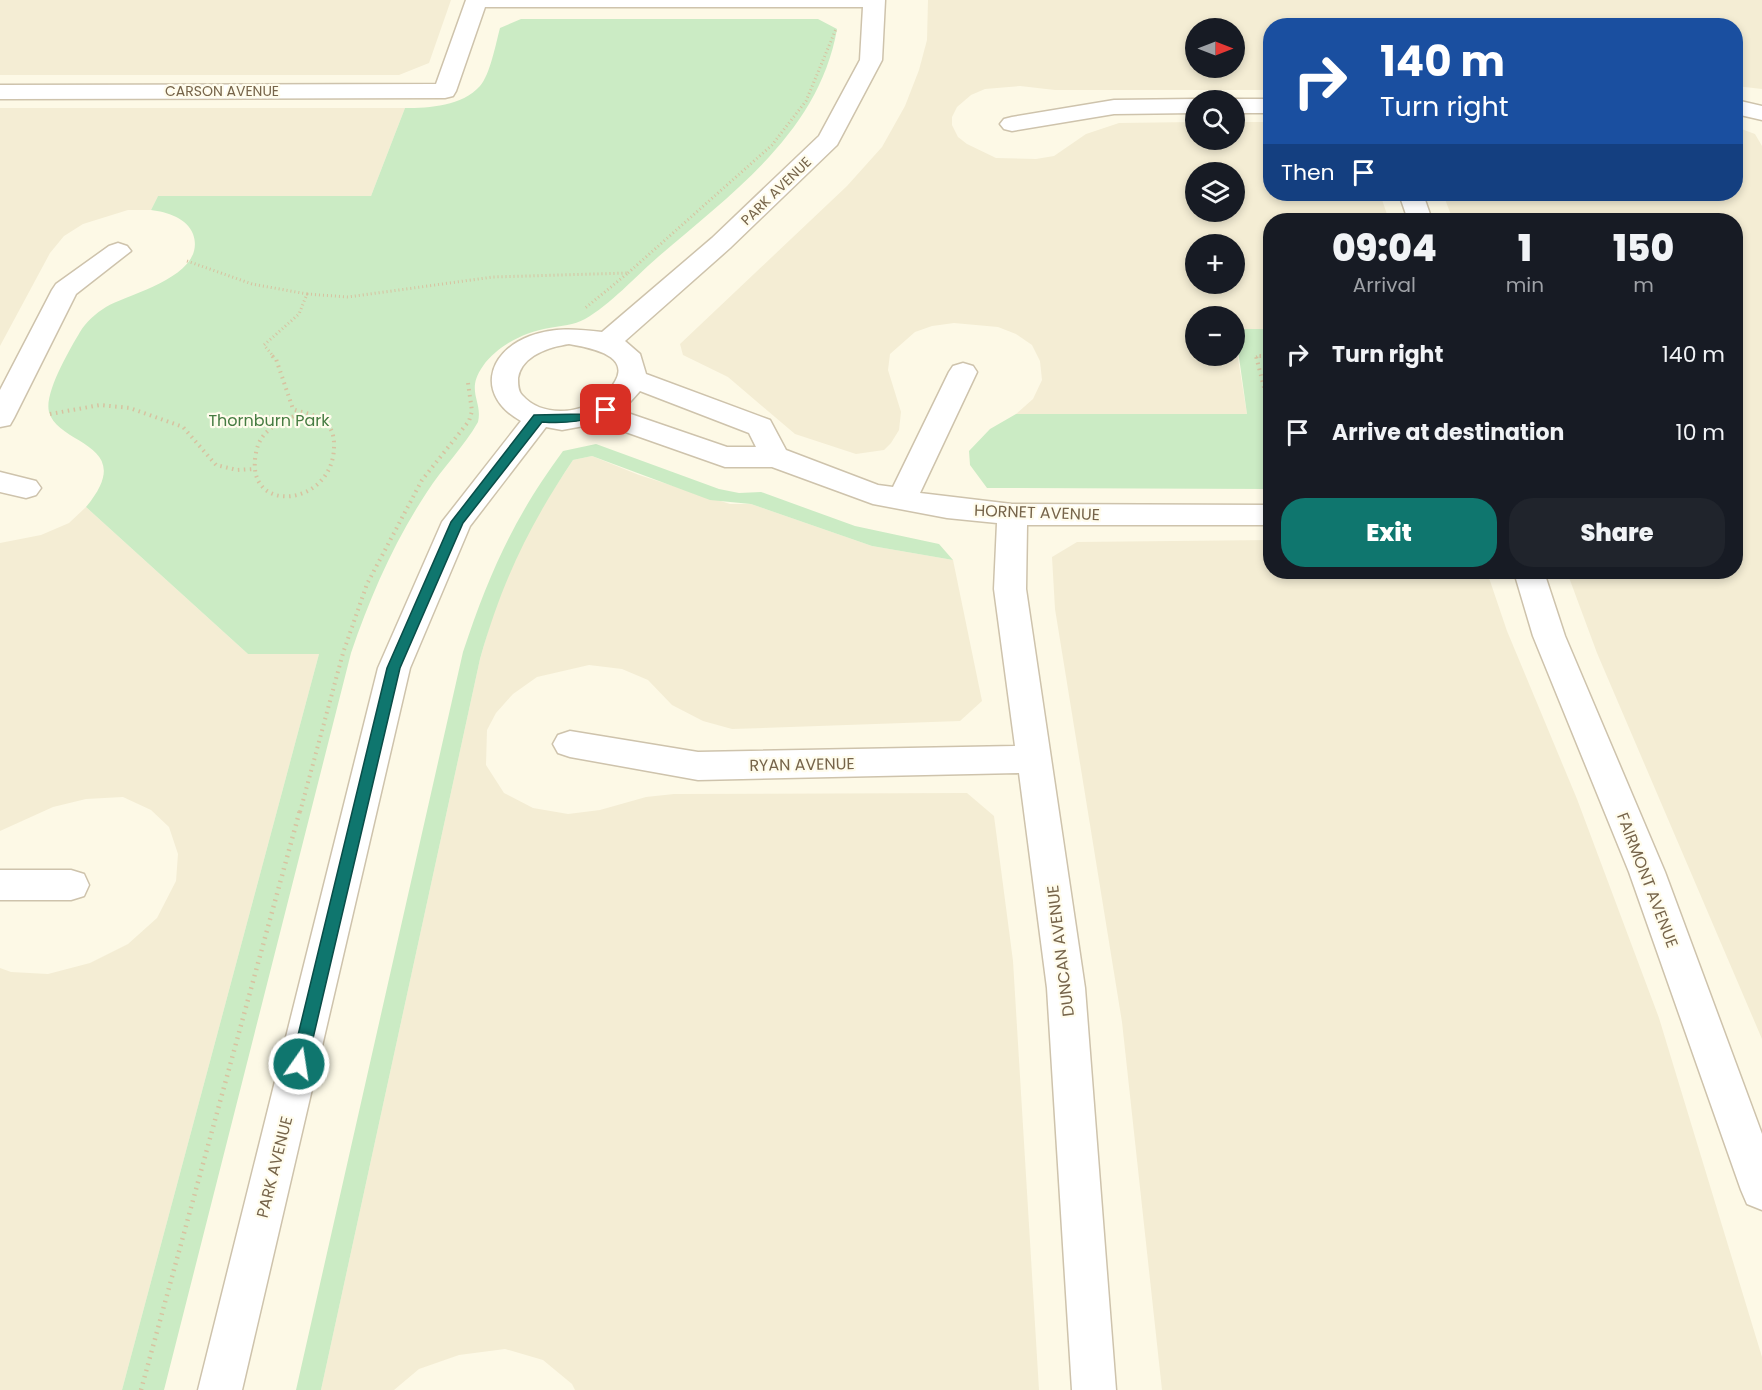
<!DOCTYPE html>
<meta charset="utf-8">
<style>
:root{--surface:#171b24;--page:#20242c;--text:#f1f3f6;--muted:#9ea1a6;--accent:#0f766e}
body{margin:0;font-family:Poppins,sans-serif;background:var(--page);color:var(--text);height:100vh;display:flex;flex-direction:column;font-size:22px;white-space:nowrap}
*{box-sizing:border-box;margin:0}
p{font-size:20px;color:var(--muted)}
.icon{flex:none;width:33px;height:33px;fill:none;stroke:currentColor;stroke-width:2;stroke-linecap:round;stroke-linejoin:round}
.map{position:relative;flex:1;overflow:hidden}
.details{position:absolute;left:1263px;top:213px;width:480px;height:366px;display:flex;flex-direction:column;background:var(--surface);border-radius:24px;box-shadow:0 3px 9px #0003}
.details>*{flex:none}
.guide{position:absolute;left:1263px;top:18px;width:480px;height:183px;border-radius:24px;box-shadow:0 3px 9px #0003;background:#1a4fa0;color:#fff;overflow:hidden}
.needle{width:39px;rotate:90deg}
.buttons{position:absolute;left:1185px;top:18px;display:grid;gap:12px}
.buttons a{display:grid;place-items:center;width:60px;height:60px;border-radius:50%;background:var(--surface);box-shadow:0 3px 9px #0003;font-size:30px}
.pin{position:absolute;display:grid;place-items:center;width:51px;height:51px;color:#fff;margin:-26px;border-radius:12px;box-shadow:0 3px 9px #0006}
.me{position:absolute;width:66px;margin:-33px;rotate:13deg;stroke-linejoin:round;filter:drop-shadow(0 0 4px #0008)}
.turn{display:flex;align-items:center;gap:21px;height:126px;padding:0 18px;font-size:27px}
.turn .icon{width:78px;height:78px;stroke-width:2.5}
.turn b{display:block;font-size:42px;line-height:51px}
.then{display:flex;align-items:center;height:57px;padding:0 18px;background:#0003;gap:12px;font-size:22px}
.eta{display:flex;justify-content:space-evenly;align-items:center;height:102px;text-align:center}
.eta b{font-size:36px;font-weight:800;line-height:42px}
.cta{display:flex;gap:12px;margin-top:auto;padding:12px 18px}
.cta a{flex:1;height:69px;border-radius:24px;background:var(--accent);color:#fff;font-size:24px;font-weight:800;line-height:69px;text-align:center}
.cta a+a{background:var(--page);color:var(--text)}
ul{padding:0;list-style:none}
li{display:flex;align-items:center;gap:18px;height:78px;padding:0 18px}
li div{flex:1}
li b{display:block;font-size:22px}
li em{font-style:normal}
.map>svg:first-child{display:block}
.residential{fill:#f4edd4;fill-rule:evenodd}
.green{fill:#cbebc4}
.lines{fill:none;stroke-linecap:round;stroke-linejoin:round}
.minor-casing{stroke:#cec3ac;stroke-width:3}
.path-far2{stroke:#d7c2a0;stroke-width:3;stroke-dasharray:1 3;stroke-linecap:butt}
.path-far1{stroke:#d7c2a0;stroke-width:4;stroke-dasharray:1.5 4.5;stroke-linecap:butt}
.path{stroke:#d7c2a0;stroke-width:4.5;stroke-dasharray:1.5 5;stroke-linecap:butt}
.minor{fill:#fff;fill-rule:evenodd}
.route{fill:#0f766e;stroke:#0a4d48;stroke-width:1.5}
.labels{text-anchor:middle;stroke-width:4.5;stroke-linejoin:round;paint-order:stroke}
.far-street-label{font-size:14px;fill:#76644a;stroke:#fffcec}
.park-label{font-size:16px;fill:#467c42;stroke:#fffcec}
.street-label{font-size:16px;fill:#76644a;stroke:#fffcec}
</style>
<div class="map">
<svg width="1762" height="1390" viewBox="0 0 1762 1390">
<rect width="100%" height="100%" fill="#fdf9e6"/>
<!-- residential -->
<path class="residential" d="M0,0h451l-22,63 -30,12h-399z
M928,0h834v89l-26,-3v-60h-466v64h-215l-35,-4 -35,3 -14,6 -14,12 -5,10v8l6,12 9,7 29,14 40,1 18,-3 32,-22 33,-11 76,-1 1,18h38l1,-18h35v72h110l9,26h-119v109h-35l-1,-13h-38v40h38l1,-16 12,74h-231l17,-15 9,-19 -2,-19 -8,-16 -16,-11 -18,-7 -44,-4 -22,3 -17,6 -25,22 -2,16 13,42 -2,18 -8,13 -7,7 -28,4 -61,-20 -67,-57 -45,-22 -3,-11 167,-158 35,-39 23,-41 14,-36 8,-30zM1196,28h38v40h-38zM1196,172h38v40h-38zM1196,244h38v40h-38z
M0,108h405l-34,88h-213l-7,14h-23l-45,14 -19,12 -14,17 -50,93z
M1736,127l19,7 7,12v893l-165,-386 -30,-81h169v-352h-283l-10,-26h293z
M592,456l47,19 91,29h21l121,42 81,14 29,141 -22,20 -228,8 -29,-8 -31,-16 -24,-25 -26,-11 -33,-4 -52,12 -24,17 -17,19 -9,17 -1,35 18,28 29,15 35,6 32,-4 46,-13 28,-3 293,-1 27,23 19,145 26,429h-464l-3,-6 -29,-24 -38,-11 -46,6 -40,14 -25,21h-73l159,-731 15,-52 20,-51 27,-49 31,-47z
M86,507l162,147h71l-197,736h-122v-422l11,4 37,2 42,-11 38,-19 29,-26 19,-37 2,-27 -9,-27 -18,-17 -28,-13 -37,2 -33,8 -53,24v-288l41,-8 28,-12z
M1270,540v32h217l20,59 70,168 82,219 103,339v33h-600l-40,-368 -67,-413 -3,-52 25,-15z"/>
<!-- green -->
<path class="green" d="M521,19h297l19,10c-18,103 -105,164 -179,228 -22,19 -48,48 -73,62 -11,6 -24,7 -36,9 -24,4 -51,17 -66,38 -18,25 0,35 -5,56 -14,25 -36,46 -51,70 -33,50 -57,105 -76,161l-187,737h-42l197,-736h-71l-162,-147c53,-64 -28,-61 -37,-95 -5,-19 21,-63 31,-80 6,-10 16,-19 26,-25 24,-14 102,-31 87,-73 -6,-16 -26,-22 -42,-24l7,-14h213l34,-88c25,0 57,-2 75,-22 10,-11 16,-43 20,-58z
M1235,329h35v160l-283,-1 -17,-23 -1,-14 21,-22 26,-15h231z
M596,444l123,45 20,4 22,-1 94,34 84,18 14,16 -81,-14 -121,-42 -41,-4 -118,-44 -19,4c-45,67 -71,122 -93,199l-159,731h-25l167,-738c26,-78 50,-133 100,-201z"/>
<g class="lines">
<!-- minor casing -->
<g class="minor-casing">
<path id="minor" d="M466,0h419l-3,60 -45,85 -107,103 -105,93 15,13 6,20 124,46 16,30 92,35 15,2 56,-115 4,-6 10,-3 10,3 4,6 -57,121 92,11 258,1v20h-243l-1,64 59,399 31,402h-44l-25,-402 -28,-215 -321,7 -128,-23 -12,-4 -5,-9 5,-9 12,-4 128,21 317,-6 -21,-157 3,-66 -50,-5 -74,-14 -101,-37h-47l-125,-44 -38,7 -16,-3 -76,99 -60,142 -168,722h-44l180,-722 64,-146 79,-101c-44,-24 -36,-68 9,-85 25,-9 46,-7 72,-4l110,-94 107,-102 41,-76 3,-53h-378l-29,84 -3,5 -8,2 -445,1v-14l436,-1zM569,344c28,5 71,14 37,49 -20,21 -63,26 -84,2 -4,-4 -4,-11 -4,-17 4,-23 32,-31 51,-34zM640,391l109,42 7,14h-29l-105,-36z
M1196,99l6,1h-6v13l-82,1 -102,17 -8,-2 -4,-5 4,-5 8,-2 102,-17z
M1234,99h36v14h-36v-13h-6z
M1736,100l26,6v14l-26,-6z
M1399,194h24l9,26h-24z
M118,243l9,3 4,5 -55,43 -62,124 -4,7 -10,2v-37l52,-100 4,-6 53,-38z
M0,472l36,9 5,7 -5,7 -10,3 -26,-6z
M1514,572h30l21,64 100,236 97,262v76l-15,-6 -6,-14 -112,-318 -96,-236z
M0,870h71l13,4 5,11 -5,11 -13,4h-71z"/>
</g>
<!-- path-far2 -->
<path class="path-far2" d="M187,261l65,23 55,10 -8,20 -35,31 10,12
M628,273l144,-128 34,-44 30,-72
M307,294l41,3 145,-20 135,-4 -44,36
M1256,357l14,-2"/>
<!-- path-far1 -->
<path class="path-far1" d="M272,356l4,3 17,50c10,4 22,5 30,11 8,6 11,15 11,24 2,63 -91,73 -78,9 4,-24 25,-32 46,-40
M1261,356h-5l14,55
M50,414l50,-9 30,3 53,19 33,38 21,5 17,-1
M300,812l43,-159 24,-69 55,-104 47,-59 3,-10 -4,-28"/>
<!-- path -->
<path class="path" d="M141,1390l159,-580"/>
<!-- minor -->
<use href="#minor" class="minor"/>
</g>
<!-- route -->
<path class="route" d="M606,406l4,1v5c-24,9 -43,12 -68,10l-79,101 -63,145 -93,396 -3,5 -5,2 -6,-2 -2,-5 96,-396 64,-146 83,-107 49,-1z"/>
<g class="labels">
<!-- far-street labels -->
<g class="far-street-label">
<text x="222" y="96">CARSON AVENUE</text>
<text transform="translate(776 191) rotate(-44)" y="5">PARK AVENUE</text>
</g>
<!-- park labels -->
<g class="park-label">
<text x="269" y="426">Thornburn Park</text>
</g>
<!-- street labels -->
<g class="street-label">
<text transform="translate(1037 512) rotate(2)" y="6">HORNET AVENUE</text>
<text transform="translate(802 764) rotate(-1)" y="6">RYAN AVENUE</text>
<text transform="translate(1648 880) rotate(69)" y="6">FAIRMONT AVENUE</text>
<text transform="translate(1060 951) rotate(-97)" y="6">DUNCAN AVENUE</text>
<text transform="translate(274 1167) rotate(-76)" y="6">PARK AVENUE</text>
</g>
</g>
</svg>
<div class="buttons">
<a><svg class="needle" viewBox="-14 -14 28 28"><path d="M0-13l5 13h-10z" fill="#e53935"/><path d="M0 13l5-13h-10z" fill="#9ea1a6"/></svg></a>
<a><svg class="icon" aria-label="search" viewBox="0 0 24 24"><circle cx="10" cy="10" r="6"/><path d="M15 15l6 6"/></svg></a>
<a><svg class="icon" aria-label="layers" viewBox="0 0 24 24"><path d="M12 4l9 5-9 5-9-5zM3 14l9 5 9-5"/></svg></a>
<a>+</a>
<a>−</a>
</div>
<div class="pin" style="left:606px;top:410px;background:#d93025"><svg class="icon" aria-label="arrive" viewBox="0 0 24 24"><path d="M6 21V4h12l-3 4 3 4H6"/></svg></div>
<svg class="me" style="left:299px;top:1064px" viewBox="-20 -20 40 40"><circle r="17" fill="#0f766e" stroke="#fff" stroke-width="3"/><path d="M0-11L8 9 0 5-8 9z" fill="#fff"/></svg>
<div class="guide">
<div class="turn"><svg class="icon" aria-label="right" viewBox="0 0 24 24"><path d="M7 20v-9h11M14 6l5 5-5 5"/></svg><div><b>140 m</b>Turn right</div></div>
<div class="then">Then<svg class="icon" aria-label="arrive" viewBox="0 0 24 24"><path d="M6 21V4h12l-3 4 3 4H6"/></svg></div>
</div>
<section class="details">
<div class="eta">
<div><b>09:04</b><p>Arrival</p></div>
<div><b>1</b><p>min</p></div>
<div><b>150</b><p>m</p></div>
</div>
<ul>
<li><svg class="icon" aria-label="right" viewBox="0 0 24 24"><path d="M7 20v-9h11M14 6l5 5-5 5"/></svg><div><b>Turn right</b></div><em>140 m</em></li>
<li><svg class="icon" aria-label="arrive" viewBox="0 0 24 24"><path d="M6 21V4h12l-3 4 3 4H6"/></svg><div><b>Arrive at destination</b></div><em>10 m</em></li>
</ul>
<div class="cta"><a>Exit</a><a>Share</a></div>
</section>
</div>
